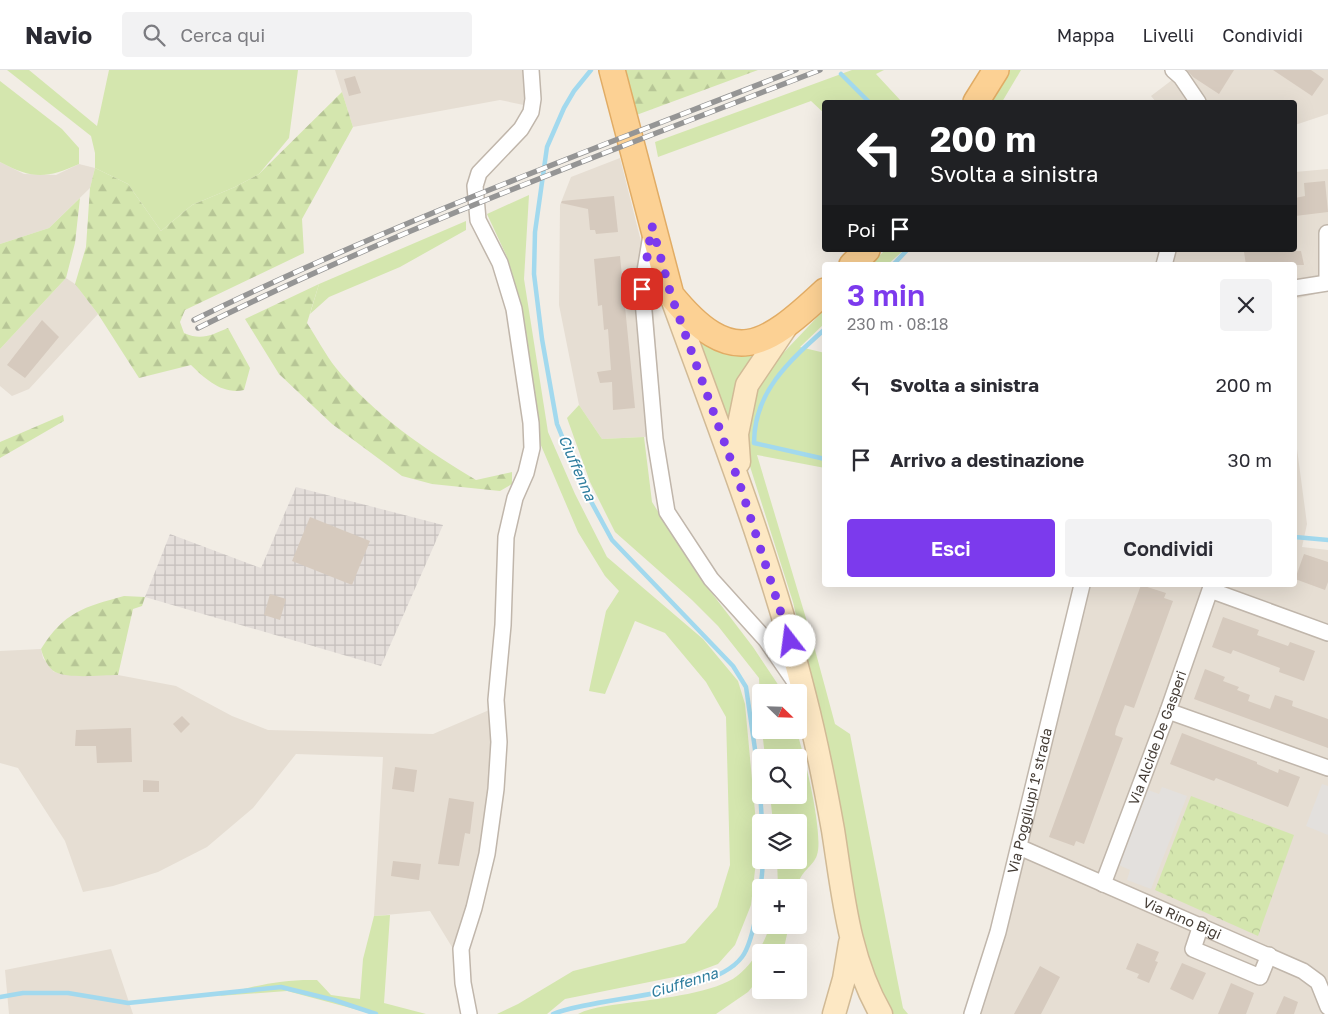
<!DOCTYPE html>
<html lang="it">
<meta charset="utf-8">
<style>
:root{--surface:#fff;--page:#f2f2f3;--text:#2b2b33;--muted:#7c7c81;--line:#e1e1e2;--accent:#7c3aed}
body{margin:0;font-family:"Golos Text",sans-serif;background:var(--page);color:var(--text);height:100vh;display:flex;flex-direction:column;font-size:19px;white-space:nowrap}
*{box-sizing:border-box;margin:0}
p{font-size:16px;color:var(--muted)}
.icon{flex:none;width:28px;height:28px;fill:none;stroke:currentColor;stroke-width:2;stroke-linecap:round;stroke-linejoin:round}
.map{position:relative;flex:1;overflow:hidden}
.side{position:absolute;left:822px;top:192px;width:475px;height:325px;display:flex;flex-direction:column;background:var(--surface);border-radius:5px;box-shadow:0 5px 20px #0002}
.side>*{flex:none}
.hud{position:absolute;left:822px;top:30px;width:475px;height:152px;border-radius:5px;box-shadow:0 5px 20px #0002;background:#202124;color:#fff;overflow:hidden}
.needle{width:32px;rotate:113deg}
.fabs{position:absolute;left:752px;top:614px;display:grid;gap:10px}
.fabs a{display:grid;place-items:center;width:55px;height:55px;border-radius:5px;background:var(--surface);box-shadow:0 5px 20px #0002;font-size:25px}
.pin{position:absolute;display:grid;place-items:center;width:42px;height:42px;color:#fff;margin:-21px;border-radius:10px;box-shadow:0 2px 8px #0006}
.me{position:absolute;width:55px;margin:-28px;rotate:345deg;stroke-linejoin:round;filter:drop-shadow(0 0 4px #0008)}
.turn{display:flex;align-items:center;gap:18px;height:105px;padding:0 25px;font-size:22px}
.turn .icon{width:65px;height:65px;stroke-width:2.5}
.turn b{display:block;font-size:35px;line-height:42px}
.then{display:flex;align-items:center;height:48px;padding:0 25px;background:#0003;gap:10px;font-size:19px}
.round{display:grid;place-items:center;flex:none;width:52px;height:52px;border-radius:5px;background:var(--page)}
.overview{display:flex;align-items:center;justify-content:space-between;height:85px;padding:0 25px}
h1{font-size:30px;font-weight:600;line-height:38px;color:var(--accent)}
.primary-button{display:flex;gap:10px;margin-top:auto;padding:10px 25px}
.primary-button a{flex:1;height:58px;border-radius:5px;background:var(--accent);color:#fff;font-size:20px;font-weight:600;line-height:58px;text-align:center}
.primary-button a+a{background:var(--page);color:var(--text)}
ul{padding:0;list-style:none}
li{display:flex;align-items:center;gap:15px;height:75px;padding:0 25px}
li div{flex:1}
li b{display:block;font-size:19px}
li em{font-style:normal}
header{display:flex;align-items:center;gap:30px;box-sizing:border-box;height:70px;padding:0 25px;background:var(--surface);border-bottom:1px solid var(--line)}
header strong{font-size:24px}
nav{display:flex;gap:28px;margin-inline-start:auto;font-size:18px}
.search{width:350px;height:45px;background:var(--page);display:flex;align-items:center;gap:12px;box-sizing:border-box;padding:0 18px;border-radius:5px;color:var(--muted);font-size:19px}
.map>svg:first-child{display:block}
.residential{fill:#e6ded3}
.industrial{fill:url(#industrial-grid)}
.green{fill:#d4e6ae}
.forest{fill:url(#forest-firs)}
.park{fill:url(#park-crowns)}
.parking{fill:#e3e0dd}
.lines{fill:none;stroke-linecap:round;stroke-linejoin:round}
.stream{stroke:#a2d9ee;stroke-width:4.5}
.building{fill:#d6cabe}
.minor-casing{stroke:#c0b6ab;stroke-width:18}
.secondary-casing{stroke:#d1ba96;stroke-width:25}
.primary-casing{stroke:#e1ac65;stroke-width:28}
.minor{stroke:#fff;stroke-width:15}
.secondary{stroke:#fde8c4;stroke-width:22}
.primary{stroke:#fcd194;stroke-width:25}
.rail-casing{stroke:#959595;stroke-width:5.5}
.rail{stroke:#fff;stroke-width:4;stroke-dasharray:11;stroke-linecap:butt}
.route{stroke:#7c3aed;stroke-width:9;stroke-dasharray:0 16.2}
.labels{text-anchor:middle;stroke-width:4;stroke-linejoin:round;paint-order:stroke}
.street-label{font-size:14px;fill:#443c35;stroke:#fff}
.water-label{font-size:15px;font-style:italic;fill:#2e7d9e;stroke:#fff}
</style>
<header>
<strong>Navio</strong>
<div class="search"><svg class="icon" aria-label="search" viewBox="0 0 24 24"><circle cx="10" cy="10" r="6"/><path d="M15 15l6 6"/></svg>Cerca qui</div>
<nav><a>Mappa</a><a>Livelli</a><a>Condividi</a></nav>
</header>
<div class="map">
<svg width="1328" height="944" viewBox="0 0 1328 944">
<defs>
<pattern id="industrial-grid" width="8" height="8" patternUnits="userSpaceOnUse" patternTransform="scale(1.25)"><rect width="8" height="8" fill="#e4deda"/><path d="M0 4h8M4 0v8" fill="none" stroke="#c5bfbc"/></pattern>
<pattern id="forest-firs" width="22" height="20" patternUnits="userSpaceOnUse" patternTransform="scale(1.25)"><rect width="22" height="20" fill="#d4e6ae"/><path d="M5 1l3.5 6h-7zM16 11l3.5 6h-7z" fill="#b7c696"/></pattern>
<pattern id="park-crowns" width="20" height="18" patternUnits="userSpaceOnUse" patternTransform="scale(1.25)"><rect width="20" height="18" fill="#d4e6ae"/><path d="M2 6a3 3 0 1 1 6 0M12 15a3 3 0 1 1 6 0" fill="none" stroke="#b7c696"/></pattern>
</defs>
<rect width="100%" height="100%" fill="#f2ede5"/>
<!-- residential -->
<path class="residential" d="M335,0h203v38l-38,-8 -147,27z
M1167,0h161v44l-33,11v-23h-139l-5,-6 25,-19z
M620,88l31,123 12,155 -61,3 -23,-34 -20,-100 1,-100 11,-28z
M0,92l24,12 32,1 23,-11 16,4 -5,20 -41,40 -49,16z
M1328,99v122l-33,8v-34h-135l4,-15h131v-78z
M66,208l9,6 23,30 -69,75 -17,7 -12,-10v-37z
M1295,364l12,90 -5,23 26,3v464h-360l7,-15 102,-414h218z
M41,579l2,9 11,14 15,2 49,1 58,11 56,30 36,14 165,4 68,-29 -8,148 -38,99 -25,-41 -56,5 9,-159 -87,-3 -43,54 -46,39 -49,25 -45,14 -30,6 -18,-51 -47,-73 -18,-5v-112z
M111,879l22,65h-124l-4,-44z"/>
<!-- industrial -->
<path class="industrial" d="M296,417l147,38 -62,141 -236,-69 25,-63 91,34z"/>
<!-- green -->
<path class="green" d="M7,0h22l68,56 12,-56h189l-9,68 -30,36 -24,13 -43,18 -31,26 -33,-47 -33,-16v-15l-4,-17z
M852,0h32l-8,4 26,28h-77v12l-14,-13 -153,56 -3,-15z
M1009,0h12l-19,32h-12z
M0,11l62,48 17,19v16c-33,15 -47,15 -79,-2z
M529,125l-5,84 24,153 27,62 32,63 96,82 35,42 7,23 13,140 -7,61 -16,40 -17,19 -24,9 -129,26 -18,15h-50l21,-10 55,-33 112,-28 32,-36 13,-42 -4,-148 -20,-35 -41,-49 -30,-12 -30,73 -16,-3 17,-80 13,-20 -14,-15 -27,-44 -41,-96 -8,-81 -22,-98 -20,-43z
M466,151v9l-66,37 -71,30 -19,17 9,-30z
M885,180h19l-17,15h-17z
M825,239v14l-25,24 25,6v115l-68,-13 54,180 24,89 15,10 46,239 7,35 5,6h-21l-21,-49 -24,-142 -49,-221 -46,-145 3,-56 18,-32z
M688,260c25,15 40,25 69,25 -21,30 -25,47 -29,83z
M579,335l23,34 42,-2 8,65 46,73 55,72 30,45h-22v27l-2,-41 -41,-52 -26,-26 -77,-68 -25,-50 -23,-64z
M762,660h34c8,22 28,105 21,125 -4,12 -16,15 -20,32h-19l-1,-27h22v-38h-26l-3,-27h29v-37l-34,-1z
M390,845l-6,88 42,11h-53l-86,-23 -69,5c34,-10 64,-17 99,-16l14,15 29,4 3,-40 11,-43z
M770,855h19l-5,23 -4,4h-19v24l-13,16 -32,22h-138c15,-8 38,-9 56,-12 26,-3 83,-10 103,-26 15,-11 28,-33 33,-51z"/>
<!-- forest -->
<path class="forest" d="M621,0h137l-127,47z
M342,22l11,35 -51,92 2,34 -119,57 -5,12 4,11c18,8 27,2 44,-5l22,40 -6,22c-21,5 -39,-11 -53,-25l-52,13 -41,-64 -23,-30 11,-37 4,-59 5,-20 33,16 33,47 31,-26 43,-18 24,-13z
M80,128l-5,45 -9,35 -66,71v-105l49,-16z
M319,214l-12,39c10,15 18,31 29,45 38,47 90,82 140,112l36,-8v12l-12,7 -68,-7 -30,-8 -70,-52 -53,-50 -34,-55z
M63,345l1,6 -64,37v-16z
M124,526l21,1 -3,9 -9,3 -15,66c-16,0 -49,4 -63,-3 -7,-4 -12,-15 -14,-23 23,-37 43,-42 83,-53z"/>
<!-- park -->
<path class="park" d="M1191,726l103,39 -36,101 -103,-46z"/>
<!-- parking -->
<path class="parking" d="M1322,714l6,2v49l-22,-9z
M1162,717l25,9 -36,93 -24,-9 3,-10 -11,-5 29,-75 11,4z"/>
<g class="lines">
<!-- stream -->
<path class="stream" d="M591,0l-17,21 -10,17 -17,39 -12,85 -1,42 8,65 15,85 24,59 31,57 121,126 13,21 13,90 3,45
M841,4l28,28
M893,195l14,-15
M825,259c-36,32 -71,63 -71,114l71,16
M1295,467l33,3
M0,927l23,-4h45l60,10 153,-16 53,13 42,14
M553,944c46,-18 160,-18 189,-57 13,-17 20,-75 21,-97"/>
</g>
<!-- building -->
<path class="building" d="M1187,0h47l-15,24 -26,-17z
M1273,0h38l13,9 -12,17z
M355,6l6,17 -12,3 -5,-17z
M1325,111l3,31 -33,4v-18l10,-2 -1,-13z
M614,126l4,36 -22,2 -1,-4h-5l-2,-21 -27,-6 1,-2z
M1260,180l41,1 3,14h-58l-2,-13z
M620,186l15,152 -22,2 -1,-28 -12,1 -3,-11 14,-2 -3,-41 -4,1 -2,-25 -4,1 -4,-47z
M42,250l17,17 -34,41 -18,-13z
M310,447l60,24 -18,44 -60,-24z
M1304,484l24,8v20l-3,8 -30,-11z
M1141,515l25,8 -2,5 9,3 -39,107 -9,-3 -9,24 -1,6 8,3 -39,106 -8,-3 -2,5 -25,-9z
M270,524l16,5 -6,21 -16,-5z
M1223,547l36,13 -2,5 31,11 2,-4 25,9 -11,30 -25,-9 1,-4 -47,-18 -2,4 -19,-7z
M1205,599l20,8 -2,4 16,6 -2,3 13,5 -2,6 22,8 5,-14 18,6 -1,5 36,13v29l-134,-49z
M182,646l8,8 -9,9 -8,-9z
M131,658l1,34 -35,1 -1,-17h-21l1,-16z
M1182,663l75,29v2l21,9 1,-4 21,8 -12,30 -72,-29 -2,3 -44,-17z
M395,697l22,3 -3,22 -22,-3z
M143,710l16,1v11h-16z
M449,728l25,4 -4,32 -5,-1 -6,33 -21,-2z
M393,791l28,3 -2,16 -28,-4z
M1137,873l22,9 -4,9 3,1 -9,21 -12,-5 2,-4 -13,-5z
M1182,893l24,10 -13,27 -23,-11z
M1040,896l20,11 -19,37h-27z
M1231,913l23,10 -8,21h-28z
M1284,926l14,6 -4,12h-18z"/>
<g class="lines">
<!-- minor casing -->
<g class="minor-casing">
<g id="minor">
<path d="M1173,0l8,7 17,25"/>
<path d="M651,165l-9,54 13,150 12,73 44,67 55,61 31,45"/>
<path d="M1164,195l4,-15"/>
<path d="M1295,218l32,-5v-50"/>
<path d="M1168,641l160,57"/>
<path id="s1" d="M1019,777l284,124 15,11 10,25"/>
<path id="s2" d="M1103,814l65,-173 42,-121 118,43"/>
<path d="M1201,855l-8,24 67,28 9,-22"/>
<path d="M469,944l-6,-31 -2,-34 13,-41 13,-54 9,-65 3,-47 -3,-42 7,-75 3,-88 9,-39 11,-25 6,-25 -1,-25 -17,-114 -14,-46 -22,-43 -3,-34 4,-13 42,-44 10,-17 2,-13 -2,-29"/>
<path id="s3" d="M972,944l26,-82 84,-347"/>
</g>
</g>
<!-- secondary casing -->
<g class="secondary-casing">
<path id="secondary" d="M671,226c48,132 100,264 134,401 11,43 20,88 28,133 10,63 15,127 48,184
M739,392l-2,-28 10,-49 39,-58
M834,944l10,-35 6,-36"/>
</g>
<!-- primary casing -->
<g class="primary-casing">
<path id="primary" d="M612,0l59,225c61,75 93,53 154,-4
M976,32l20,-32
M852,195l15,-15"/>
</g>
<!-- minor -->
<use href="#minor" class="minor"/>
<!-- secondary -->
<use href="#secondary" class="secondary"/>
<!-- primary -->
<use href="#primary" class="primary"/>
<!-- rail casing -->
<g class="rail-casing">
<path id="rail" d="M194,250c195,-96 400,-171 602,-250
M198,258c201,-100 413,-177 622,-258"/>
</g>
<!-- rail -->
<use href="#rail" class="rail"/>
</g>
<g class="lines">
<!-- route -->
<path class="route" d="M642,219l10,-63 19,69 70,193 49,153"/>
</g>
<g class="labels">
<!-- street labels -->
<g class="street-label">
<text dy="5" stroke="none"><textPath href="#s2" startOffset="156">Via Alcide De Gasperi</textPath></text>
<text dy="5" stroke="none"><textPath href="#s3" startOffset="221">Via Poggilupi 1° strada</textPath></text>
<text dy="5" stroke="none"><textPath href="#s1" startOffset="178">Via Rino Bigi</textPath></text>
</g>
<!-- water labels -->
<g class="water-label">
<text transform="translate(577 398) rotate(66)" y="5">Ciuffenna</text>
<text transform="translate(684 913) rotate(-17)" y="5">Ciuffenna</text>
</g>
</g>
</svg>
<div class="fabs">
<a><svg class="needle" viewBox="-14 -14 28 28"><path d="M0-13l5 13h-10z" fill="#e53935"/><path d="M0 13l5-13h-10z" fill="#7c7c81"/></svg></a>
<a><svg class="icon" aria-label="search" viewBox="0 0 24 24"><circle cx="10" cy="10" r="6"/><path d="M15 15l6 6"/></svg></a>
<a><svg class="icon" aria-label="layers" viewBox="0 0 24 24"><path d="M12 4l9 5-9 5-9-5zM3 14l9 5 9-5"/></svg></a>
<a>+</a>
<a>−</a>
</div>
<div class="pin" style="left:642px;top:219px;background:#d93025"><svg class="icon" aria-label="arrive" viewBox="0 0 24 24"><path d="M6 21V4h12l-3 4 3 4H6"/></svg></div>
<svg class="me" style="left:790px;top:571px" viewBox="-20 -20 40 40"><circle r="19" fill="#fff"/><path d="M0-13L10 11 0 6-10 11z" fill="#7c3aed"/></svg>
<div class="hud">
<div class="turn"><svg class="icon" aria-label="left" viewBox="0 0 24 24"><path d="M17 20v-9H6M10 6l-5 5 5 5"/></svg><div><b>200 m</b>Svolta a sinistra</div></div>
<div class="then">Poi<svg class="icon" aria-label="arrive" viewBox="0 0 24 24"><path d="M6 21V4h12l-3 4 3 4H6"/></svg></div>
</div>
<section class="side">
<div class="overview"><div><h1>3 min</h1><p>230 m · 08:18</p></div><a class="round"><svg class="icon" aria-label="close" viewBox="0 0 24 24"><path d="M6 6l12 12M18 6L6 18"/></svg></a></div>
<ul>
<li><svg class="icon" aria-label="left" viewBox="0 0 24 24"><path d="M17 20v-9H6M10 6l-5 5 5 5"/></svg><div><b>Svolta a sinistra</b></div><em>200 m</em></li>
<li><svg class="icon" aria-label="arrive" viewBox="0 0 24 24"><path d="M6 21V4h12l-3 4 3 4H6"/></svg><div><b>Arrivo a destinazione</b></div><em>30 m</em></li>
</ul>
<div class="primary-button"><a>Esci</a><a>Condividi</a></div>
</section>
</div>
